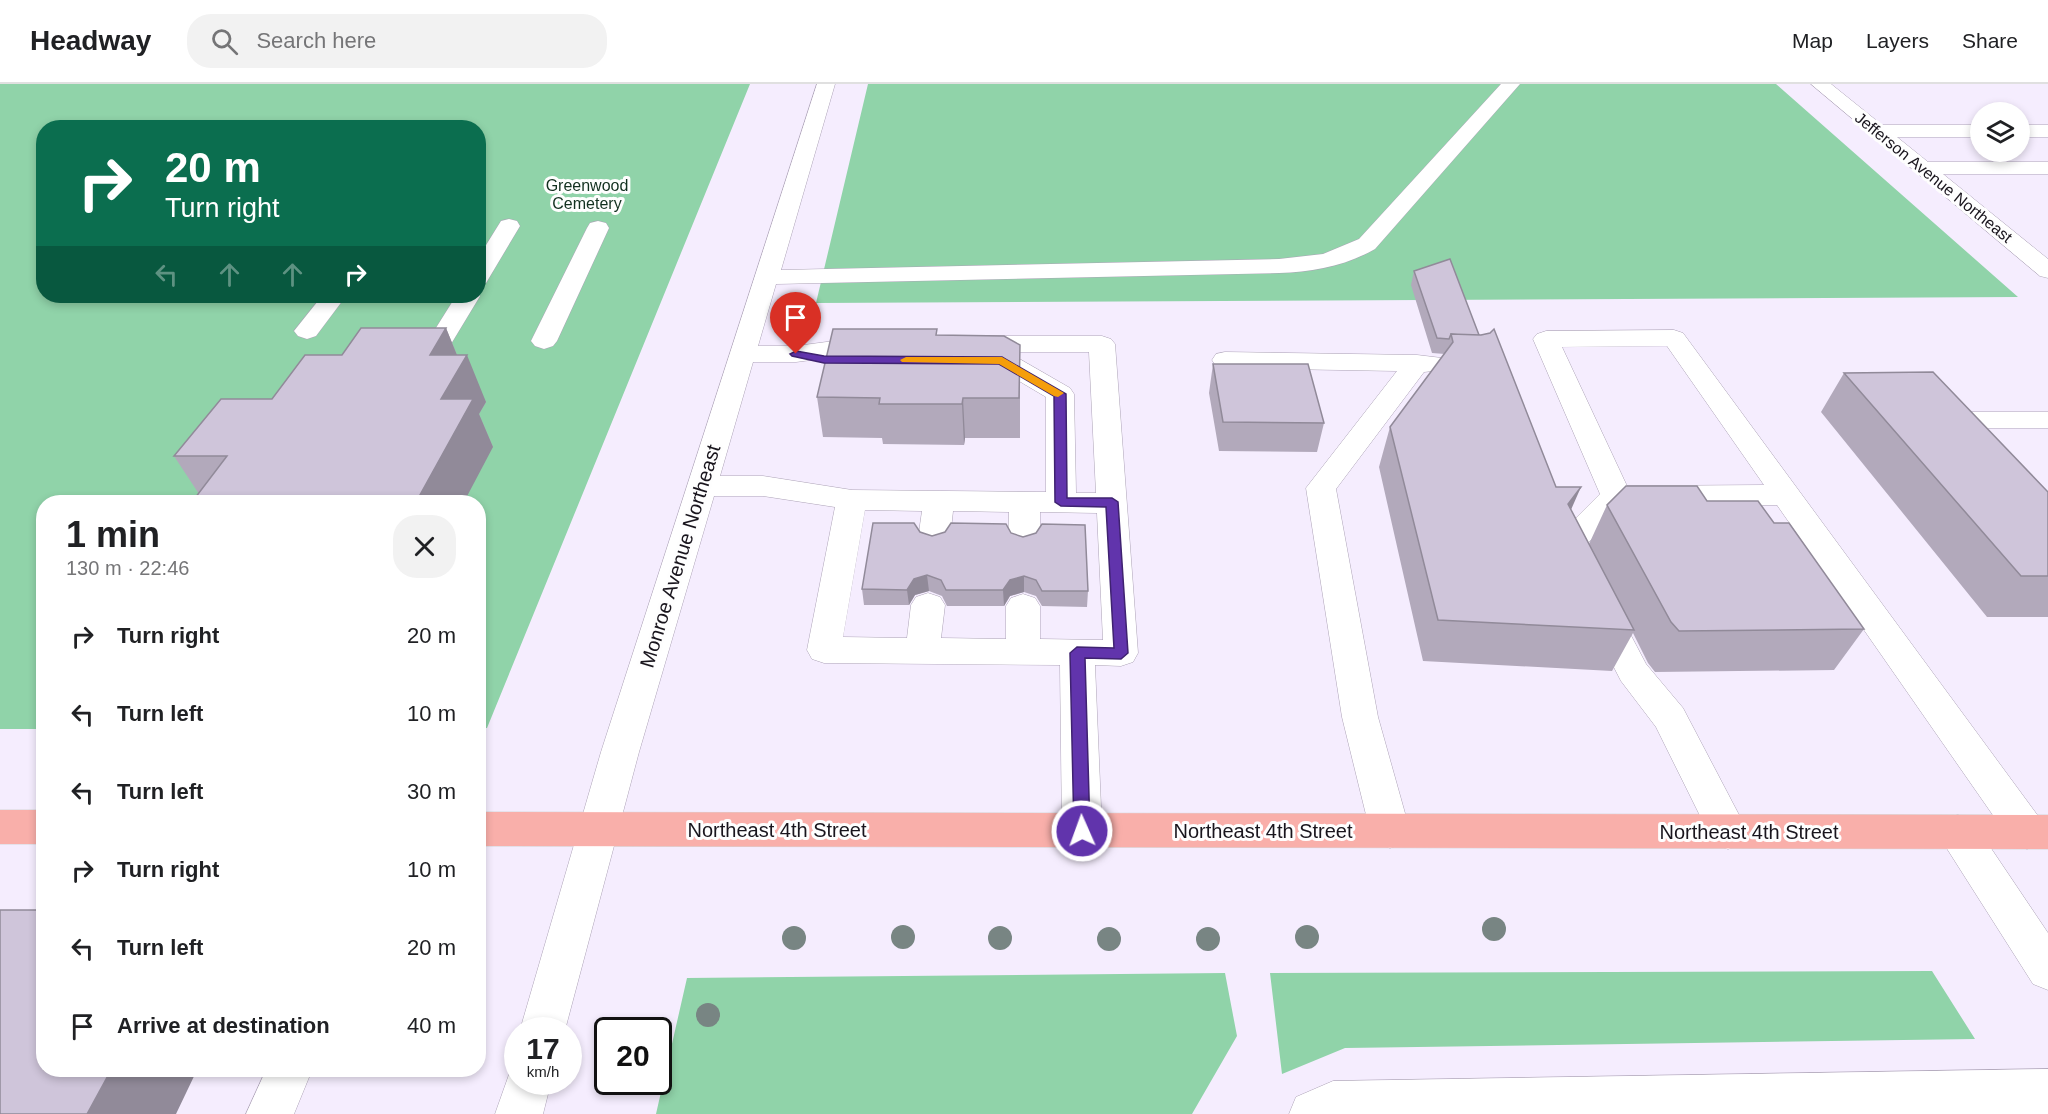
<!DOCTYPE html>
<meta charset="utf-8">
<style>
:root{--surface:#fff;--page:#f2f2f2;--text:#202124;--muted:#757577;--line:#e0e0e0}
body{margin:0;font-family:Helvetica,sans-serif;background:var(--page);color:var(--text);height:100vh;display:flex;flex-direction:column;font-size:22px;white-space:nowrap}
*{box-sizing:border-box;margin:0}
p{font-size:20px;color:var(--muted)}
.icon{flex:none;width:33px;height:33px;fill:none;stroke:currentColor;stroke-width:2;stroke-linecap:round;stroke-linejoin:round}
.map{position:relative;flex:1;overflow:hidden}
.sheet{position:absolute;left:36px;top:411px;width:450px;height:582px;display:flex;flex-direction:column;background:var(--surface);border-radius:24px;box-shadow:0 3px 9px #0003}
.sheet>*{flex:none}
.hud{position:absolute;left:36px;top:36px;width:450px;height:183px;border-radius:24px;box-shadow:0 3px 9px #0003;background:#0b6e4f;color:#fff;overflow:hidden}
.fabs{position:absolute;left:1970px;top:18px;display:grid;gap:12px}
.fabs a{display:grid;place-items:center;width:60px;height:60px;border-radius:50%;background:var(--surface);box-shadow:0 3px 9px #0003;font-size:30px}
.speed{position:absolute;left:504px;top:933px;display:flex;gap:12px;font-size:30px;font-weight:700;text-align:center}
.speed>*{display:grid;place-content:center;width:78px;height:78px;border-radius:50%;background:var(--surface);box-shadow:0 3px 9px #0003;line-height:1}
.speed small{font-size:15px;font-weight:400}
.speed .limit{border:3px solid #111;border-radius:9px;background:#fff;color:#111}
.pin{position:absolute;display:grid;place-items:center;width:51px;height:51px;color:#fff;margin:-62px -26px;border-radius:50% 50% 50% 0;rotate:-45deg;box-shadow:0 0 6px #0007}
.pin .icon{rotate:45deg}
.me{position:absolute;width:66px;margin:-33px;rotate:358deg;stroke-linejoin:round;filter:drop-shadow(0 0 4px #0008)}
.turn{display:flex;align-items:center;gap:21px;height:126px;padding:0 30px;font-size:27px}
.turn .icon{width:78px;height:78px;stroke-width:2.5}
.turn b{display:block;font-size:42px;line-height:51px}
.lanes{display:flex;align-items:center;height:57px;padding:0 30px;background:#0003;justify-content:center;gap:30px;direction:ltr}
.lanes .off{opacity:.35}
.round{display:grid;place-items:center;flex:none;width:63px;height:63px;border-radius:24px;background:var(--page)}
.head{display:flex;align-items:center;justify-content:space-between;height:102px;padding:0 30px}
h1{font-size:36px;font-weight:700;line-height:45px}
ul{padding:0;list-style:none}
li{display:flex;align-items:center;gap:18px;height:78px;padding:0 30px}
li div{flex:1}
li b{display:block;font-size:22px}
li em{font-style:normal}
header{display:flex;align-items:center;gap:36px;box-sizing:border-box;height:84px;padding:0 30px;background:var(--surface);border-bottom:2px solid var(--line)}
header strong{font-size:28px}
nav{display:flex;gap:33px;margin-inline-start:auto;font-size:21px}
.search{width:420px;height:54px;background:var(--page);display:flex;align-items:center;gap:15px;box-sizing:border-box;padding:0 21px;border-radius:24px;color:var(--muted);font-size:22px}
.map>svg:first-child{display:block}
.green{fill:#90d3a9;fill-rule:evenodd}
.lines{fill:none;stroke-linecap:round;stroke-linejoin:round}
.minor-casing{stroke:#ada3b7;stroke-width:1}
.major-casing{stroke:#d6d5d6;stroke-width:1}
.minor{fill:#fff;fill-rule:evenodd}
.major{fill:#f9afaa;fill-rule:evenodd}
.tree{fill:#788583}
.wall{fill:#b2a9bb}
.shaded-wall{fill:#918a99}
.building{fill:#cfc5da;stroke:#918a99;stroke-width:1.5}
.route{fill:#6134ac;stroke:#3f2270;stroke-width:1.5}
.slow{fill:#f59e0b}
.labels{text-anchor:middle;stroke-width:6;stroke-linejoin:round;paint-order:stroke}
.far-street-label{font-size:16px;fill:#19151d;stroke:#fefefe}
.far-park-label{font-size:16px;fill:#12301f;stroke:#fefefe}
.street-label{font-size:20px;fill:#19151d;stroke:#fefefe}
</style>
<header>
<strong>Headway</strong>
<div class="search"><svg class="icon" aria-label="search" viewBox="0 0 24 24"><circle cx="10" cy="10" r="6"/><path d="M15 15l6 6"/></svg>Search here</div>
<nav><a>Map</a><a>Layers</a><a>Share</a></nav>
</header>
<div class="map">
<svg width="2048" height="1030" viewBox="0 0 2048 1030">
<rect width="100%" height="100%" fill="#f5edfe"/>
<!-- green -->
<path class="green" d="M0,0h750l-263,644h-9v-226h-434l-1,227h-43zM44,44h434v168h-434z
M868,0h908l242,213 -1202,6z
M1932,887l43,68 -630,9 -63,26 -12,-101z
M1225,889l12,63 -45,78h-536l31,-136z"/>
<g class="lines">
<!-- minor casing -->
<g class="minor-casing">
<path id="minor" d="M817,0h18l-54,186 498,-11 44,-5 36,-15 142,-155h19l-145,165c-30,17 -62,23 -96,24l-503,11 -18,62h38l76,-10 9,3 4,5 -4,5 -9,3 -76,10h-43l-33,114h43l89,14 194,2v-95l-49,-29 -28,-2 -4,-6 4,-6c14,-3 28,-3 42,0l59,34 4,6 2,99h20l-7,-141h-114l-9,-3 -4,-5 4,-5 9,-3h127l9,3 4,5 23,309 -5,9 -12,4 -26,-1 7,166 -6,12 -14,5 -14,-5 -6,-12 -2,-166 -236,-2 -12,-4 -5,-9 28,-143 -72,-11h-49l-75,256 -74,278h-45l81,-278zM865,426l57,1 -4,28 5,7 11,4 11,-4 5,-7 3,-28 56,1 -1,28 5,7 11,4 11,-4 5,-7v-28l57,1 6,127 -63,-1v-33l-5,-8 -12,-4 -12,4 -5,8v33l-65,-1 4,-33 -5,-8 -12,-4 -12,4 -5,8 -4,33 -64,-1z
M1811,0h20l51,41h98v12h-83l31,25h120v12h-105l105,85v19l-8,-2z
M2019,41h29v12h-29z
M509,135l8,2 3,5 -34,57 -8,2v-27l23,-37z
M598,137l8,2 3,5 -52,113 -4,5 -9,3 -9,-3 -4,-5 56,-113 3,-5z
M478,209l2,3 -29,48 -9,3 -9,-3 -4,-5 27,-43h22z
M322,212h24l-30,40 -9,3 -9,-3 -4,-5z
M1674,246l9,3 358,487 6,12 -6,12 -14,5 -14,-5 -236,-339 -153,1 -39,40 11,21 -5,8 -11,3 -11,-3 -17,-31 5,-7 43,-43 -67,-155 4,-5 9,-3zM1667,262l97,139 -137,1 -65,-139z
M1225,268l192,3 25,3 4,6 -4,6 -18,2 -88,117 42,228 32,114 -6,12 -14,5 -14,-5 -6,-12 -28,-114 -36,-229 91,-117 -172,-3 -9,-2 -4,-6 4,-6z
M1945,328h103v16h-103l-10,-2 -4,-6 4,-6z
M1603,517l12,4 31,59 37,44 65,124 -6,12 -14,5 -14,-5 -58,-117 -35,-46 -35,-68 5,-8z
M1958,731l14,5 76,113v57l-15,-6 -89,-140 -6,-12 6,-12z
M518,979v19h33l-8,32h-48l17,-48z
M2048,985v45h-759l7,-17 37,-16z
M266,986h46l-18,44h-48z"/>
</g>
<!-- major casing -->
<g class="major-casing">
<path id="major" d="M0,726h44v34h-44z
M478,728l1570,3v34l-1570,-3z"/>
</g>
<!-- minor -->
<use href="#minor" class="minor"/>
<!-- major -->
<use href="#major" class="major"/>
</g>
<!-- trees -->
<g class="tree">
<circle cx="1494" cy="845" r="12"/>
<circle cx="903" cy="853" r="12"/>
<circle cx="1307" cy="853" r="12"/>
<circle cx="794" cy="854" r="12"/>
<circle cx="1000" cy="854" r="12"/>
<circle cx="1109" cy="855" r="12"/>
<circle cx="1208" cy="855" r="12"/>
<circle cx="708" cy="931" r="12"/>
</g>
<!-- wall -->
<path class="wall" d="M1414,187l65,64 77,152 15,23 18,34 18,-39 100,-4 67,22 90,106 -30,41 -179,2 -7,-9 -15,-30 -21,38 -189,-10 -44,-194 11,-40 55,-73 -13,-1 -21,-68z
M446,244l11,27 29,47 -7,12 14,33 -294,47 -25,-38 98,-57 70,-44z
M937,251l83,10v93h-55l-1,7 -81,-1 -1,-6 -59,-1 -6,-40z
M1213,280l111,59 -7,29 -98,-1 -10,-58z
M1844,289l204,119v125h-61l-166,-205z
M920,448l12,4 79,-3 77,58 -1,16 -45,-1 -6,-10 -12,-4 -14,4 -6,10h-57l-5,-10 -13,-5 -14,4 -6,10h-45l-2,-16z"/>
<!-- shaded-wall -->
<path class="shaded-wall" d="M446,244l15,37 6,-10 19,47 -7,12 14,33 -29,55h-48l14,-147z
M963,314l2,40 -1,7 -2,-41z
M1581,403l-18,41 5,-24z
M927,491l2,16 -14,4 -6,10 -2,-15 7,-11z
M1024,492v16l-14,4 -6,10 -1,-16 7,-10z
M111,986h86l-21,44h-89z"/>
<!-- building -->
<path class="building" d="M1450,175l29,76 -28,-1 -2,5 -12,-1 -23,-67z
M361,244h85l-16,27h37l-26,44h32l-57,103h-224l35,-46h-53l47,-57h51l33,-44h37z
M833,245h104l-1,6 68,1 16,9 -1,53h-56l-1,6h-83l1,-6 -63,-1z
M1494,245l62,158h25l-13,17 66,126 -196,-10 -48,-193 63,-85 -2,-8 30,1 9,-2z
M1213,280h95l16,59 -101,-1z
M1933,288l115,120v84h-27l-177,-203z
M1626,402h71l10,15h51l16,22h15l75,106 -185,2 -8,-9 -64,-117z
M873,439h41l6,9 12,4 13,-4 6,-9 55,1 5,9 12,4 13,-4 6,-9 43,1 3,66h-46l-6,-11 -12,-4 -14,4 -7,10h-57l-5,-10 -14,-5 -13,4 -7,11 -45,-1z
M0,826h44v160h67l-24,44h-87z"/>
<!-- route -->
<path class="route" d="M796,267l28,5 178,1 64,37 1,104h45l6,4 10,151 -7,6 -36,-1 5,173 -2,5 -6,2 -6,-2 -2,-5 -4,-178 7,-6 37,1 -8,-141 -45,-1 -6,-4 -1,-106 -55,-32 -175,-1 -32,-7 -2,-2z"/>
<!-- slow -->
<path class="slow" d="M906,273h96l62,36 -6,4 -4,-1 -55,-32 -97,-2 -2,-2z"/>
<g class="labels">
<!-- far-street labels -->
<g class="far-street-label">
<text transform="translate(1934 93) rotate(39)" y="6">Jefferson Avenue Northeast</text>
</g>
<!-- far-park labels -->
<g class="far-park-label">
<text x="587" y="107">Greenwood<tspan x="587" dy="18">Cemetery</tspan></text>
</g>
<!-- street labels -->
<g class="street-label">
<text transform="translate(680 472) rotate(-73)" y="7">Monroe Avenue Northeast</text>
<text x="777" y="753">Northeast 4th Street</text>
<text x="1263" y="754">Northeast 4th Street</text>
<text x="1749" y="755">Northeast 4th Street</text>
</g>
</g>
</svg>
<div class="fabs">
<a><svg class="icon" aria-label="layers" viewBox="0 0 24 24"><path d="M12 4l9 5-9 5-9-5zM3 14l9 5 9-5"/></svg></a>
</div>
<div class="speed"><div>17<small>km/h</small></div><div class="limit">20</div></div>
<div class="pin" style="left:796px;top:270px;background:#d93025"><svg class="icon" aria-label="arrive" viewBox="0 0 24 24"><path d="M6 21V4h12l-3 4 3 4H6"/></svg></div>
<svg class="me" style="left:1082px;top:747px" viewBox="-20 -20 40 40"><circle r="17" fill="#6134ac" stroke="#fff" stroke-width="3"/><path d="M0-11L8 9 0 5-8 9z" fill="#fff"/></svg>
<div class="hud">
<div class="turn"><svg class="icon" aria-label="right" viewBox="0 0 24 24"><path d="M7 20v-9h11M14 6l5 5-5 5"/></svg><div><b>20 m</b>Turn right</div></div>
<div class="lanes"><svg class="icon off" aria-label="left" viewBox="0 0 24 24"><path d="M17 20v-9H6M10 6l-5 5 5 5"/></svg><svg class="icon off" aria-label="ahead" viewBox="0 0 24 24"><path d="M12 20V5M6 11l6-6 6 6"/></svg><svg class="icon off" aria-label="ahead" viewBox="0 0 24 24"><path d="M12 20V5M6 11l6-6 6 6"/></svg><svg class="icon" aria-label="right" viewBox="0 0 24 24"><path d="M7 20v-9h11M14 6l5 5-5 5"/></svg></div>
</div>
<section class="sheet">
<div class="head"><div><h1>1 min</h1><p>130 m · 22:46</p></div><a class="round"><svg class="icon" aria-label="close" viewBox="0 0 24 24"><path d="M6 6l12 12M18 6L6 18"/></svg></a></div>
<ul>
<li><svg class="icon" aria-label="right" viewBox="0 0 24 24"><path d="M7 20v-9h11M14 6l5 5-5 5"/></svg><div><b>Turn right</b></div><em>20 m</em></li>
<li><svg class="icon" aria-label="left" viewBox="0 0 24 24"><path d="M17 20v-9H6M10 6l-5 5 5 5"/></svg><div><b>Turn left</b></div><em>10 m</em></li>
<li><svg class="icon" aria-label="left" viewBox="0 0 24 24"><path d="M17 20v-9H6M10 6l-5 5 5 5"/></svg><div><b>Turn left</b></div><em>30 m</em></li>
<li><svg class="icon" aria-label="right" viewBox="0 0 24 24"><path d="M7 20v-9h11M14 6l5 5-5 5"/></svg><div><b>Turn right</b></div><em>10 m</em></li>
<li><svg class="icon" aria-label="left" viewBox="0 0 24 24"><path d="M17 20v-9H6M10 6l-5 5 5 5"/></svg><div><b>Turn left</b></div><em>20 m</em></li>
<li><svg class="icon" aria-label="arrive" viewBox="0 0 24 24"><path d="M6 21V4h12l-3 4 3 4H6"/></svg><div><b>Arrive at destination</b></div><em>40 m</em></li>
</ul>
</section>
</div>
